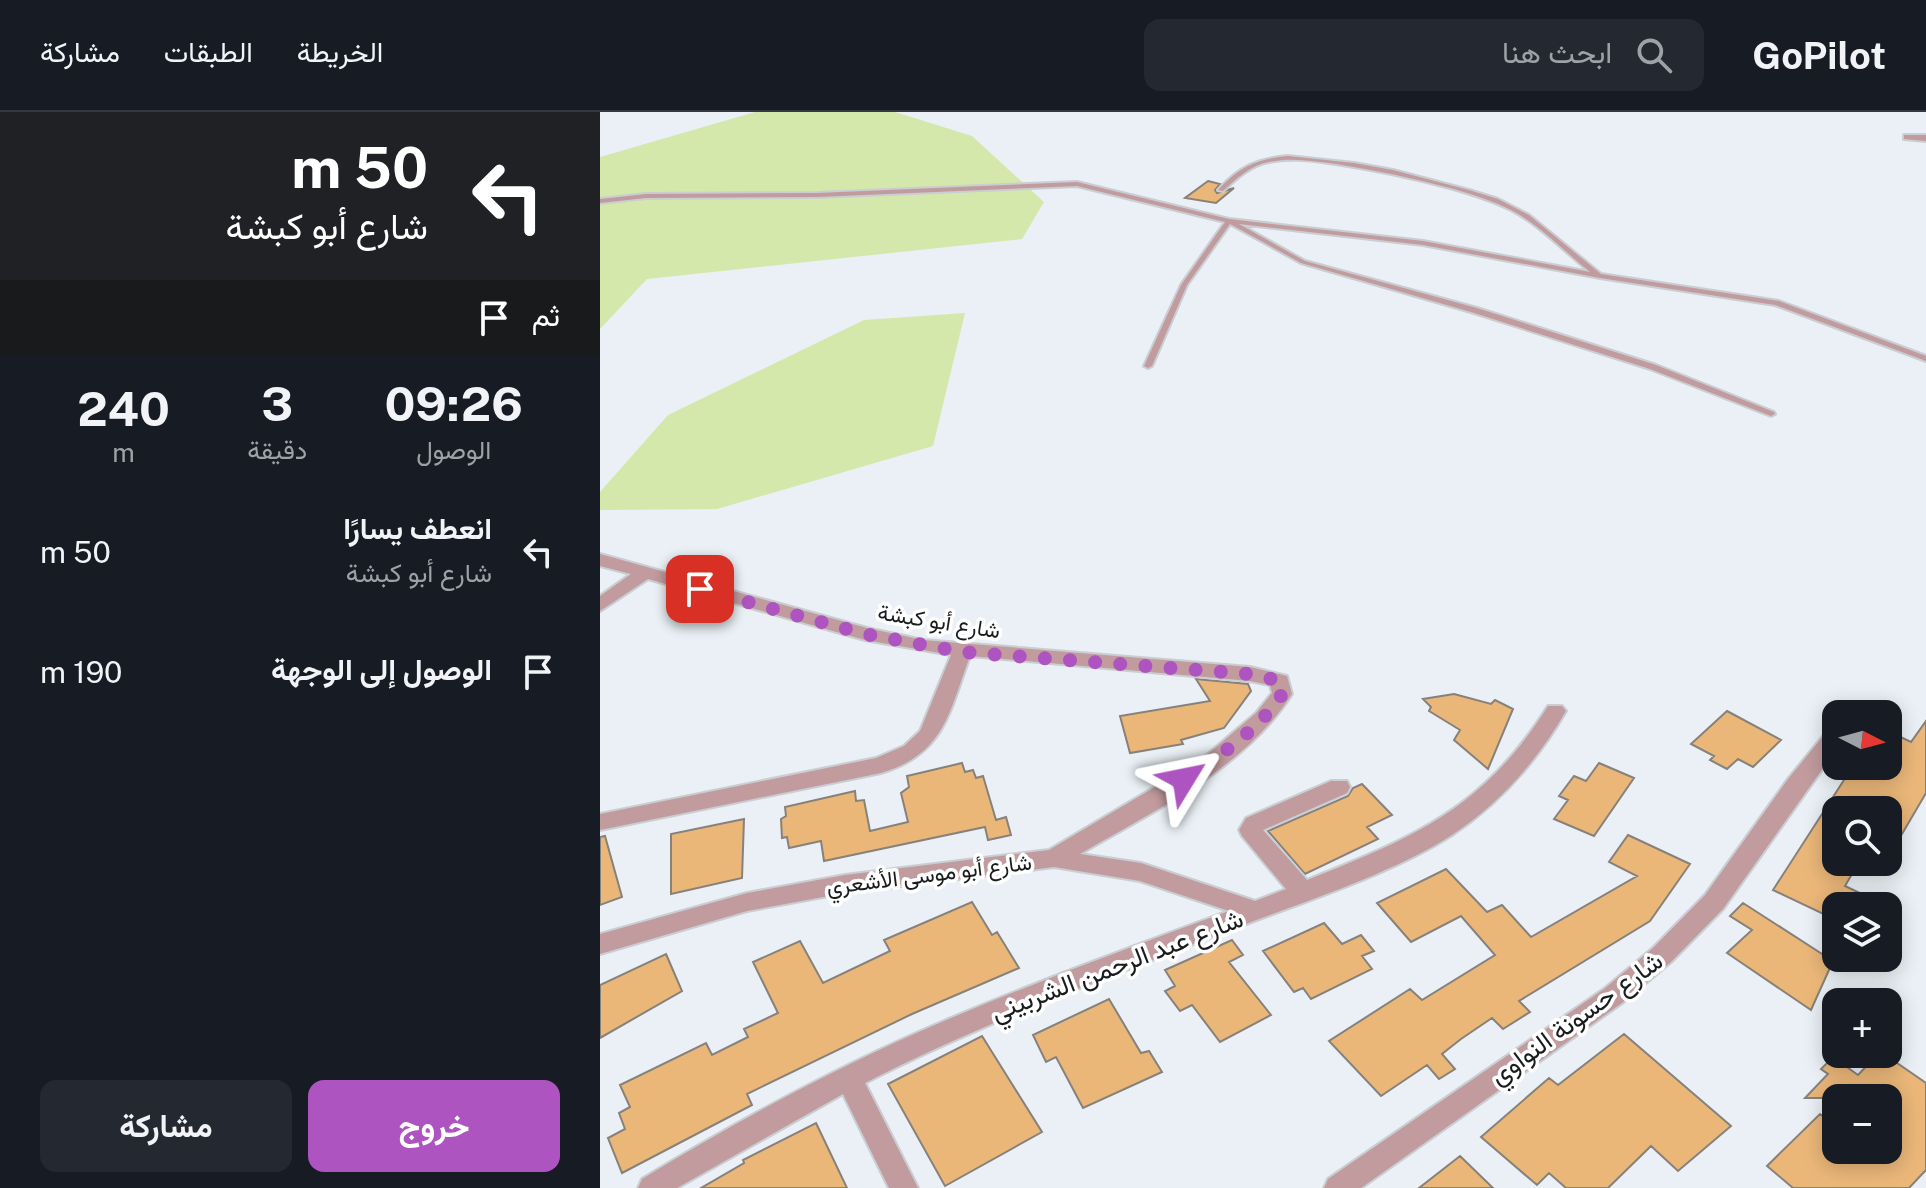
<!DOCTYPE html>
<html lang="ar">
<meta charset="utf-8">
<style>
:root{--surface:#171b24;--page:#242831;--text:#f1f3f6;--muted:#9ea1a6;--line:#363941;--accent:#ad54c0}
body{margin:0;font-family:"Public Sans",Vazirmatn,sans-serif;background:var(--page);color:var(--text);direction:rtl;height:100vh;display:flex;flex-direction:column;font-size:30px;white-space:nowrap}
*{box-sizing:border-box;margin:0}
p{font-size:26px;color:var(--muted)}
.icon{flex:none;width:44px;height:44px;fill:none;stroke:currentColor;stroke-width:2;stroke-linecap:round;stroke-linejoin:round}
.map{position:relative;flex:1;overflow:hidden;direction:ltr}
.side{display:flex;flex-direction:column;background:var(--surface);width:600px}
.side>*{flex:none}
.guide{background:#202124;color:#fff;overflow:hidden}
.needle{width:52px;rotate:96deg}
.controls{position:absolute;left:1222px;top:588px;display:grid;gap:16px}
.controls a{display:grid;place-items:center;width:80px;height:80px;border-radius:16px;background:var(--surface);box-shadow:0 4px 20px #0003;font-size:40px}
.pin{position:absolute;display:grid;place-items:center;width:68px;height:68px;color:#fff;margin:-34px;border-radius:16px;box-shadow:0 4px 12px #0006}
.me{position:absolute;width:88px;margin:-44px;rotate:55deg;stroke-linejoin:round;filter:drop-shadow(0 0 6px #0008)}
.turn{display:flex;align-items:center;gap:28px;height:168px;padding:0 40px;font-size:36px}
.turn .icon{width:104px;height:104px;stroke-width:2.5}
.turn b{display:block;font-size:56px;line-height:68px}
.then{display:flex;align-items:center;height:76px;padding:0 40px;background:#0003;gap:16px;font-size:30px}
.eta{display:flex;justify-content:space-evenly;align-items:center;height:136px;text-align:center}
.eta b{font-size:48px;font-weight:700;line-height:56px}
.button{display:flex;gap:16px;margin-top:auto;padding:16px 40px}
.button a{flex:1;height:92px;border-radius:16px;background:var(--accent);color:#fff;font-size:32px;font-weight:700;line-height:92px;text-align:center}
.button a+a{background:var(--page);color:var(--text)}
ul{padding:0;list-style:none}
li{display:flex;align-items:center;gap:24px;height:120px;padding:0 40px}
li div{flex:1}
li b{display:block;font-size:30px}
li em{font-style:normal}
header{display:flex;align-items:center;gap:48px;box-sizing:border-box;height:112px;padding:0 40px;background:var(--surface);border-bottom:2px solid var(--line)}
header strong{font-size:38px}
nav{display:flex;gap:44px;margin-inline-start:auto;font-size:28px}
.search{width:560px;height:72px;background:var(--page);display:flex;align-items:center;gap:20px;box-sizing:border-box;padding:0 28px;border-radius:16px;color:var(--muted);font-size:30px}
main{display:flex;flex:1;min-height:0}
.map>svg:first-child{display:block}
.green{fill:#d4e8ab}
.building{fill:#ebb779;stroke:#86817b;stroke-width:2}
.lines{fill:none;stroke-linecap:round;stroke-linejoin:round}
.lane-casing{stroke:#c9ced2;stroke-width:4}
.street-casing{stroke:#c9ced2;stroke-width:4}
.lane{fill:#c19b9e;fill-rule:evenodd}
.street{fill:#c19b9e;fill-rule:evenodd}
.route{stroke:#ad54c0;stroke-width:14;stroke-dasharray:0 25.2}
.labels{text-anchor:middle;stroke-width:7;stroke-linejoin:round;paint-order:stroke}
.street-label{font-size:22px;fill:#191c1d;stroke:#fff}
.near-street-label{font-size:26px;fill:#191c1d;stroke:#fff}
</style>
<header>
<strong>GoPilot</strong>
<div class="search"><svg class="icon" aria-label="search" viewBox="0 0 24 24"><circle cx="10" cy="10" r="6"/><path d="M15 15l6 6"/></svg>ابحث هنا</div>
<nav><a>الخريطة</a><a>الطبقات</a><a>مشاركة</a></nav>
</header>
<main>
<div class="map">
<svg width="1326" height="1076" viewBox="0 0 1326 1076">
<rect width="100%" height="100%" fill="#eaf0f5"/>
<!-- green -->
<path class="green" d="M155,0h140l77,24 72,66 -22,37 -375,40 -47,50v-172z
M365,201l-32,133 -216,63 -117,1v-18l68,-77 196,-95z"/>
<!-- building -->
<path class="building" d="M608,69l12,3 -5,6 2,3 17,-5 -18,15 -31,-5z
M596,567l52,5 3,7 -27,37 -43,12 2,4 -53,9 -10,-37 90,-15z
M854,582l37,10 4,-4 18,9 -25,60 -34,-29 6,-10 -31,-19 2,-4 -8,-8z
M1127,599l54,29 -28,27 -15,-8 -11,10 -17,-9 4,-4 -23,-12z
M1326,609v72l-24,41 -14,-6v-18h-52v52h23l-14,24 42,20h-51v14l-63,-30 80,-124h35v-35l23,11z
M362,651l3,9 8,-2 3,8 7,-2 13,44 10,-3 5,18 -23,5 -3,-13 -161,34 -3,-20 -32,7 -2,-11 -5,1 -1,-19 5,-3 -1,-9 70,-16 1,10 8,-1 6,31 38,-9 -7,-29 8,-6 -2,-11z
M999,651l35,15 -40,58 -40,-17 14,-19 -9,-4 15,-20 12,5z
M762,672l30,31 -25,12 11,12 -73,35 -37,-43 80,-35 5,-8z
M144,707l-2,59 -71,16v-60z
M1028,723l62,29 -40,57 -131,80 11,11 -27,17 -11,-11 -31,21 -19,15 13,15 -16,10 -12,-14 -46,31 -52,-55 81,-52 12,11 73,-45 -34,-39 -50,26 -34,-39 69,-34 41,43 15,-7 29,32 106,-61 -28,-14z
M5,724l17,61 -22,8v-68z
M372,790l20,33 5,-3 22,36 -107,46 -165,80 5,11 -130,68 -14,-35 17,-9 -6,-16 11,-6 -10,-22 86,-42 6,12 36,-18 -4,-8 34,-16 -25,-51 47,-21 23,42 67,-32 -6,-11z
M1143,791l90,58 -22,49 -84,-57 25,-23 -22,-14z
M724,811l18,21 19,-9 13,16 -12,5 10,13 -61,30 -8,-11 -9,4 -31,-41z
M632,828l11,15 -14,7 42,53 -51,27 -28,-37 -12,6 -15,-20 10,-5 -10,-16z
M66,842l16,37 -82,47v-53z
M509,887l32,54 8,-2 13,21 -79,36 -27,-51 -10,5 -13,-27z
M1024,922l107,92 -53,45 -27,-25 -43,42h-42l-17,-15 -12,12 -56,-48 68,-59 9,7z
M382,924l60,96 -97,54 -57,-102z
M1278,942h6l42,29v87l-17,18h-116l-26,-22 53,-52 16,13v23h52v-52h-83l23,-24 -7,-5 12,-12 25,18z
M216,1011l31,65h-146l43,-25 -1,-3z
M860,1044l33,32h-74z"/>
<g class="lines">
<!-- lane casing -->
<g class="lane-casing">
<path id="lane" d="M688,44l66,7 39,7 76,20 29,9 31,16 72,59 178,27 147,55v5l-151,-56 -175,-27 -177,-33 -184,-21 66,37 172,47 179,57 118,47 1,2 -4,2 -121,-47 -179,-57 -170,-49 -71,-39 -43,61 -35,81 -4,2 -4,-2 37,-81 44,-63 -148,-36 -260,11 -171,1 -46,5v-4l46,-5 171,-1 260,-11 152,37 194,22 167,31c-25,-20 -48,-45 -77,-61 -19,-10 -42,-17 -63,-23 -37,-10 -75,-18 -114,-24 -22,-3 -45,-7 -67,-2 -18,3 -33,17 -46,29l-5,-1c22,-24 39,-31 70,-34z"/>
</g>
<!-- street casing -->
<g class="street-casing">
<path id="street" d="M1304,23h22v6l-22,-2z
M0,442l267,74 56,12 327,27 37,9 5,18c-48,75 -137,116 -212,160l61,9 114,38 31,-12 -44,-53 -3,-6 7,-12 85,-37h16l3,6 -3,6 -84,37 44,50c108,-43 176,-71 241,-174h14l4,5c-29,50 -66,92 -114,124 -61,39 -144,65 -211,91 -127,49 -255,95 -376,157l53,105h-29l-46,-94 -166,94h-39l4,-9c97,-59 198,-114 302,-158 94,-40 190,-75 285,-110l-89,-30 -86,-14 -209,26 -98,18 -147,43v-20l147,-41 98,-18 204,-25 153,-91 54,-46 16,-20 -2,-8 -20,-4 -280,-25c-21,56 -25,98 -89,117l-281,57v-16l276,-56 28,-12 16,-15 31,-76 -86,-15 -217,-61 -48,32v-15l31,-22 -31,-8z
M1236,616v22l-113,159 -52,53 -49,41 -261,185h-37l4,-9 276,-190 49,-41 52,-53 83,-116 40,-49z"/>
</g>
<!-- lane -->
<use href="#lane" class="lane"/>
<!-- street -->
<use href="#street" class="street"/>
</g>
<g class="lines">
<!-- route -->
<path class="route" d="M100,477l165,45 97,18 288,22 30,7 2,13c-22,35 -64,63 -98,85"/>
</g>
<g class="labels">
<!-- street labels -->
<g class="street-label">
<text transform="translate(339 509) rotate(9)" y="8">شارع أبو كبشة</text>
<text transform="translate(329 762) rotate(-7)" y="8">شارع أبو موسى الأشعري</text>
</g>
<!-- near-street labels -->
<g class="near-street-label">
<text transform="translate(517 853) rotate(-21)" y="9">شارع عبد الرحمن الشربيني</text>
<text transform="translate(976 906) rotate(-36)" y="9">شارع حسونة النواوي</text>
</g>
</g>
</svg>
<div class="controls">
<a><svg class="needle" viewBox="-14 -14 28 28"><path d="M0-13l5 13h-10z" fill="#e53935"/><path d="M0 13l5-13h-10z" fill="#9ea1a6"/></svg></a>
<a><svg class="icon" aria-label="search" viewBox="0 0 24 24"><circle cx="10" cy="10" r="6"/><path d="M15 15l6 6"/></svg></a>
<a><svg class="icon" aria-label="layers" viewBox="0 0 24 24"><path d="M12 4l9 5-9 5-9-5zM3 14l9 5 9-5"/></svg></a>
<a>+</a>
<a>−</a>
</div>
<div class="pin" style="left:100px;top:477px;background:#d93025"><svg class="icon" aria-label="arrive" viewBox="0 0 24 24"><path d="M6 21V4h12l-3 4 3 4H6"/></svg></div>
<svg class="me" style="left:584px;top:667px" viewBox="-20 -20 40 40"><path d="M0-17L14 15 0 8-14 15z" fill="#ad54c0" stroke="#fff" stroke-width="4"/></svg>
</div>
<section class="side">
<div class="guide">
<div class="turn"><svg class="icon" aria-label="left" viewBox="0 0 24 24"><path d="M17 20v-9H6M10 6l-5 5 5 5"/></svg><div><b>50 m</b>شارع أبو كبشة</div></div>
<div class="then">ثم<svg class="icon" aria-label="arrive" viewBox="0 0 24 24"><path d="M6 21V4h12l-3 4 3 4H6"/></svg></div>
</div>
<div class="eta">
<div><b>09:26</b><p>الوصول</p></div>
<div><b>3</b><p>دقيقة</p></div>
<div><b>240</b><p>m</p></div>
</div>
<ul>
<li><svg class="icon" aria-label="left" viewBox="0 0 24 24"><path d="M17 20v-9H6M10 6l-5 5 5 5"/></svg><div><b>انعطف يسارًا</b><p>شارع أبو كبشة</p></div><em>50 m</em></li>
<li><svg class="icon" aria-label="arrive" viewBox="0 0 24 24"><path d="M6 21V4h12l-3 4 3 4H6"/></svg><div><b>الوصول إلى الوجهة</b></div><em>190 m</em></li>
</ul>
<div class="button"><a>خروج</a><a>مشاركة</a></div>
</section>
</main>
